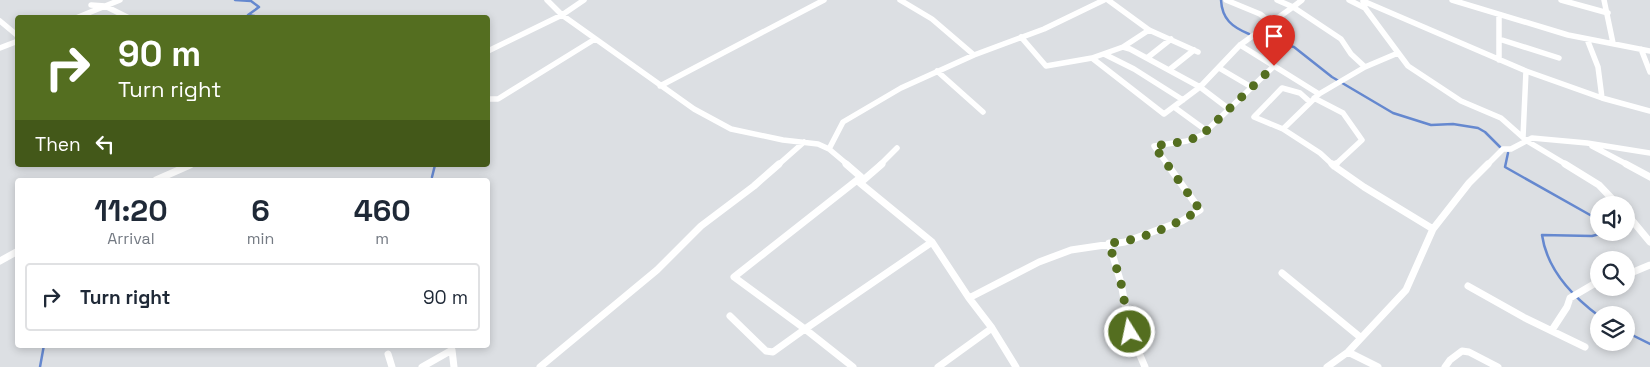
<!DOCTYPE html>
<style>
:root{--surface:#fff;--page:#f2f2f3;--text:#1f2937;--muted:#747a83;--line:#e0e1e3}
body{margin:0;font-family:"Space Grotesk",sans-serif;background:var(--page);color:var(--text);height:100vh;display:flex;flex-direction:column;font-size:19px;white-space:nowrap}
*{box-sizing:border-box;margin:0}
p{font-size:16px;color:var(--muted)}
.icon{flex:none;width:28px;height:28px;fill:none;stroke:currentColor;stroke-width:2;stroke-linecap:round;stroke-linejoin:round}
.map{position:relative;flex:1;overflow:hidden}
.drawer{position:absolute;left:15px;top:178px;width:475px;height:170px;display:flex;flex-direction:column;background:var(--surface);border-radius:5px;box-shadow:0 2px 8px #0003}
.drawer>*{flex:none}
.hud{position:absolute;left:15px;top:15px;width:475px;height:152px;border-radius:5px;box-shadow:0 2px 8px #0003;background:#546e20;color:#fff;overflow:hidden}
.buttons{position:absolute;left:1590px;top:196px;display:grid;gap:10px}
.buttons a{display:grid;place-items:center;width:45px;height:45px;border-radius:50%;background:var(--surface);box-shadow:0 2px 8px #0003;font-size:25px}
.pin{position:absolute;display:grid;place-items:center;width:42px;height:42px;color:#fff;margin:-51px -21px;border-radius:50% 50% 50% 0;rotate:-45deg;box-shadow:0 0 5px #0007}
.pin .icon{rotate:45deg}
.me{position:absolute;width:55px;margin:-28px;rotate:350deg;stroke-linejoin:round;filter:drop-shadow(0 0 4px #0008)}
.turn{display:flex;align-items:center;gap:18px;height:105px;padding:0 20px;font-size:22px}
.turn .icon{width:65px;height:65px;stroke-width:2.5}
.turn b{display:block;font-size:35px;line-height:42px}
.then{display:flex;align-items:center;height:48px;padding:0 20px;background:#0003;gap:10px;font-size:19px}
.eta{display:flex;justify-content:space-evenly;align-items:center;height:85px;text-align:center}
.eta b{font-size:30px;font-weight:700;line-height:35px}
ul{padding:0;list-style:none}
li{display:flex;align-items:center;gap:15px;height:68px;margin:0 10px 8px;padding:0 10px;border:2px solid var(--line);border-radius:5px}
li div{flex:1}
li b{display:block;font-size:19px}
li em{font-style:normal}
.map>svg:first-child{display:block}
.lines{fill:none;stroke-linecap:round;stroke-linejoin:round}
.stream{stroke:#6588cf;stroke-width:2.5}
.minor-far1{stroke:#fff;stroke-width:5.5}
.minor{stroke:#fff;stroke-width:7}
.route{stroke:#546e20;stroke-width:9;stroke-dasharray:0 16.2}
</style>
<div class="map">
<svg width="1650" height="367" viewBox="0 0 1650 367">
<rect width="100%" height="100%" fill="#dcdfe3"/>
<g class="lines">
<!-- stream -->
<path class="stream" d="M235,0l16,1 8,6 -11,8 18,3
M1221,0c1,19 11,27 28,34
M1262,38l32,9 38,30 61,36 38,12 22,-1 25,4 7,4 15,15
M1508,153l-3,14 94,53
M432,177l3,-12
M1599,316c-27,-20 -52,-46 -57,-81l50,1 16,-4
M1626,332l24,12
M40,367l4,-22"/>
<!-- minor-far1 -->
<path class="minor-far1" d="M547,0l15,15 132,94 37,20 52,11 35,4 11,5 19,16
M900,0l32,19 42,36
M1108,0l41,30 49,22
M1226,0l34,14 10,8
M1302,0l-9,7 48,32 10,15 14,13 33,-14
M1349,0l16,8
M1364,0l1,8 43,58 53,35 40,17 26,23 40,24
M1452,0l116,35 82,16
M1561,0l47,13
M1604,0l9,43
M1363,1l163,70 -3,66
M91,5l14,1 24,12
M1499,15v45
M76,18l44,-18
M0,21l18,15
M1021,37l25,29 46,-8 72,56 36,-27 40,-42 53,-38 -16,-7
M1499,39l60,19
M1587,39l11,28 4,31
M1240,45l79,49
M1123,47l26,-17
M0,48l18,-7
M1641,49l9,23
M488,51l74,-36 22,-15
M1104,54l30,15 49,31
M1092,58l31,-11 7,2 70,38 29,22
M1147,58l24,-19
M1219,68l34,20
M1169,70l25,-20
M937,71l46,41
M1526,71l76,27 48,13
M660,86l164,-86
M1314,98l29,15 19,27 -27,25
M488,99h10l97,-60
M1310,102l-10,-9 -18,-5 -28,29 29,12 36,-35 46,-27
M1174,107l33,24
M1283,129l37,24 13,12
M1592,146l36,19
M829,149l14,-27 58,-34 73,-33 70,-26 60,-29
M778,165l26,-23
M880,165l17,-17
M1168,165l-14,-19 33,-5 15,-6 72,-69
M1487,165l16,-16h8l21,-11 55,5 63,10"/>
<!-- minor -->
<path class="minor" d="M846,164l15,13 -1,6 72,59 37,56 23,30 24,39
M1332,164l2,2 2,-2
M1565,164l34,21 19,20
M1626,164l24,13
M1334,166l30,21 69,42
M861,177l-127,100 71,52 127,-87
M156,180l34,-15
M860,183l22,-19
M1626,213l24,29
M1109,243l12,40 9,49 15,35
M0,261l18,-10
M1282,273l78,64
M1626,275l24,-10
M1468,286l57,32 60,29
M969,298l70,-36 32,-12 54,-8 57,-21 18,-11 -33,-46
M730,316l36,35 7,1 32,-23 48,38
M1552,330l15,-23 3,-9 29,-17
M1348,352l30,15
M388,354l4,13
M422,367l30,-17 2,17
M540,367l117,-97 44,-44 53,-40 25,-22
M938,367l54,-39
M1327,367l21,-15 58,-62 27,-61 36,-46 19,-19
M1445,367l5,-7 12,-9 7,1 29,15"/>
</g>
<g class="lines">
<!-- route -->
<path class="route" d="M1130,332l-9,-49 -12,-40c32,-2 63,-17 91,-33l-46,-64 33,-5 15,-6 72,-69"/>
</g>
</svg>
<div class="buttons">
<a><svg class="icon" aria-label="sound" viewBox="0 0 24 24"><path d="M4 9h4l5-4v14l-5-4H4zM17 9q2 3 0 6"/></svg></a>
<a><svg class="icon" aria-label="search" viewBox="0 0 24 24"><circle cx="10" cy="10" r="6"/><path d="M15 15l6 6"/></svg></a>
<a><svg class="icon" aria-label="layers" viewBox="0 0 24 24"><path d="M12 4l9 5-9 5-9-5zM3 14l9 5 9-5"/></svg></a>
</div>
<div class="pin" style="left:1274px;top:66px;background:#d93025"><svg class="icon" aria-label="arrive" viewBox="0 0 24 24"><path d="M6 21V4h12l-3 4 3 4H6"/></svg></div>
<svg class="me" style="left:1130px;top:332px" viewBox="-20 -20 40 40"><circle r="17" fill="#546e20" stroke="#fff" stroke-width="3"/><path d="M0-11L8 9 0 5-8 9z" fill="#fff"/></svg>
<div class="hud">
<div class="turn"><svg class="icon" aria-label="right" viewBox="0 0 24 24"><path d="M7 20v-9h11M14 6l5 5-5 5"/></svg><div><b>90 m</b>Turn right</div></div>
<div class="then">Then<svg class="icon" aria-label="left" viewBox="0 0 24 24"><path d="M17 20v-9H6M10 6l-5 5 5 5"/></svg></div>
</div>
<section class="drawer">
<div class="eta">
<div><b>11:20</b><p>Arrival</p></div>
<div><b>6</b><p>min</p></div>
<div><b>460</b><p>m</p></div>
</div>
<ul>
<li><svg class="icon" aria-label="right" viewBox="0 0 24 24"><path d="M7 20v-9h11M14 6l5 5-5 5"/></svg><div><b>Turn right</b></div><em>90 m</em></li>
</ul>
</section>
</div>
